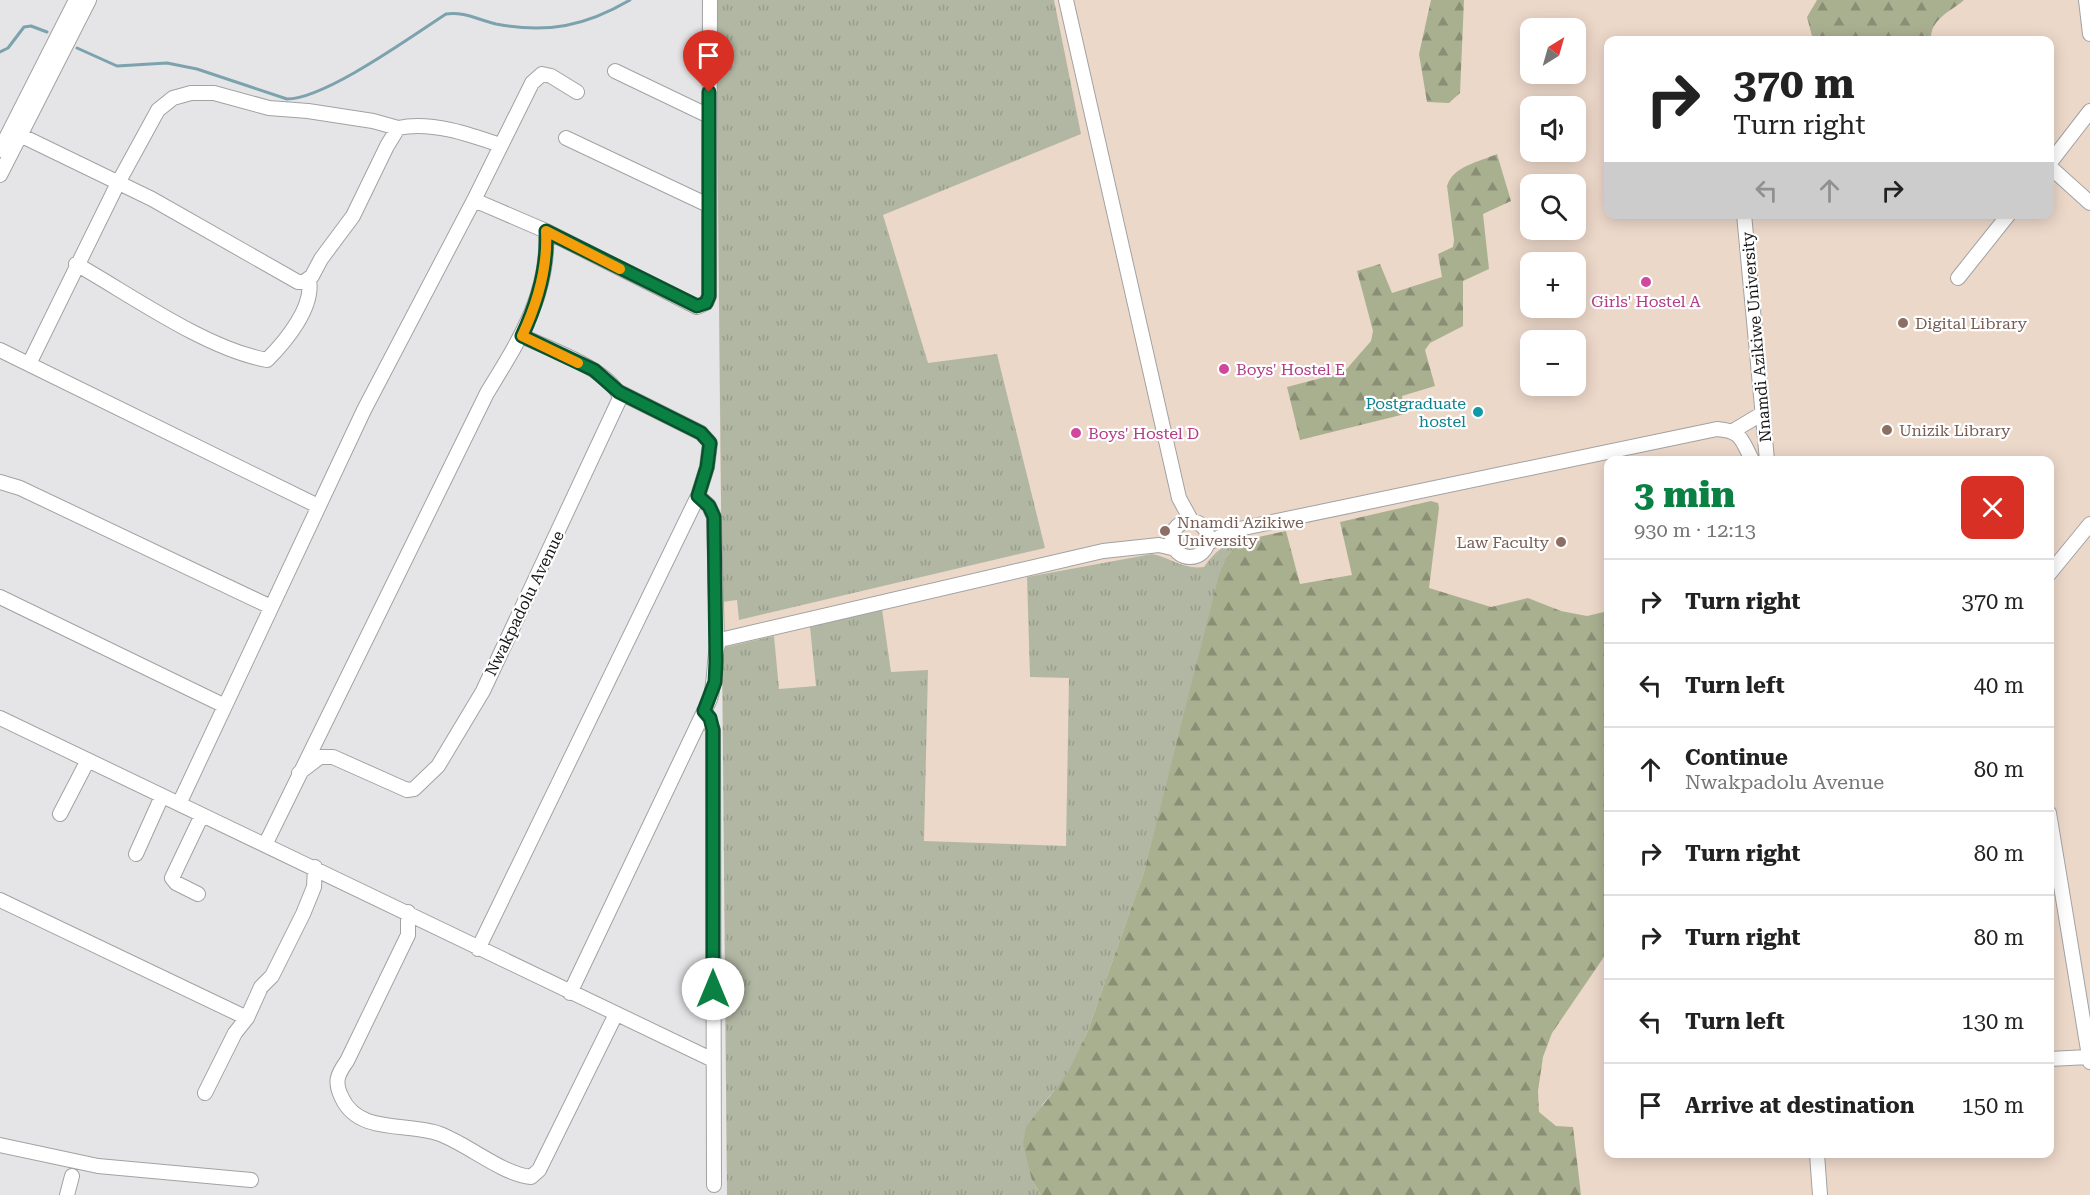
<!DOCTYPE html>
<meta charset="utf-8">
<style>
:root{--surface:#fff;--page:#f6f6f6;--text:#222;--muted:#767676;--line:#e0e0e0;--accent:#0b8043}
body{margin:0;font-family:"Roboto Serif",serif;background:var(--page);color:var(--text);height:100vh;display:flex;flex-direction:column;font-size:22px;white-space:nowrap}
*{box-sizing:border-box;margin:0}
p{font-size:20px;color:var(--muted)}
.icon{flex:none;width:33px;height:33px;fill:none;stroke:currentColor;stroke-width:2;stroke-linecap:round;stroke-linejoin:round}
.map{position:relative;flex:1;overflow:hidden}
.panel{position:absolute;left:1604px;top:456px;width:450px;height:702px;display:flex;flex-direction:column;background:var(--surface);border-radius:12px;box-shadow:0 3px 15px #0003}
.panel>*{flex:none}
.guide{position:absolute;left:1604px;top:36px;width:450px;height:183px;border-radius:12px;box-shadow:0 3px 15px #0003;background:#fff;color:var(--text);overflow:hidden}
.needle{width:39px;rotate:37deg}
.fabs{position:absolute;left:1520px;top:18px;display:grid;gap:12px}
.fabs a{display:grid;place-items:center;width:66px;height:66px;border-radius:12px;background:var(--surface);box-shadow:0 3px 15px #0003;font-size:30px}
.pin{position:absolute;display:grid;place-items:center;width:51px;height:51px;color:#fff;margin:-62px -26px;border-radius:50% 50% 50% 0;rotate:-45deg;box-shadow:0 0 6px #0007}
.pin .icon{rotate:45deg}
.me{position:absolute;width:66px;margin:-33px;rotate:0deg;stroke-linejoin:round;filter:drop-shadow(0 0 4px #0008)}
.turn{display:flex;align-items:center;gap:21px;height:126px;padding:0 30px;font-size:27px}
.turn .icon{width:78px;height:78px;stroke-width:2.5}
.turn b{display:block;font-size:42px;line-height:51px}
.lanes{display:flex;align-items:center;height:57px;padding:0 30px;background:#0003;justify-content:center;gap:30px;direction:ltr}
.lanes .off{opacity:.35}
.round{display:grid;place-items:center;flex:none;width:63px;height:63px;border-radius:12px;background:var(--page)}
.head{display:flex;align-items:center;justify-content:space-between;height:102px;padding:0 30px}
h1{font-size:36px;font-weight:800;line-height:45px;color:var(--accent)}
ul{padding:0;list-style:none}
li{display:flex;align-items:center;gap:18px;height:84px;padding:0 30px;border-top:2px solid var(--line)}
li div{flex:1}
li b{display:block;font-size:22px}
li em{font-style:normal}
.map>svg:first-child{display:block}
.education{fill:#ecd8c9;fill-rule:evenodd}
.grass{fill:url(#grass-tufts)}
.forest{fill:url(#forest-firs)}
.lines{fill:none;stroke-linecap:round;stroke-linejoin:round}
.stream{stroke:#7ca2ae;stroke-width:3}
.minor-casing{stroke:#a2a2a3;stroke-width:16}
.minor{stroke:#fff;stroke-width:14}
.route-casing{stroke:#07532c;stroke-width:15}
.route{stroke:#0b8043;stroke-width:10}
.slow{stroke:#f59e0b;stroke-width:10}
.hotel-dot{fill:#d1479c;stroke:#fff;stroke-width:2}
.education-dot{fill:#8d6e63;stroke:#fff;stroke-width:2}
.culture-dot{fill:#0f9aa8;stroke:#fff;stroke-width:2}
.labels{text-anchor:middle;stroke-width:4.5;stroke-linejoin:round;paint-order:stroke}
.hotel-label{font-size:16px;fill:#b23c85;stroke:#fff;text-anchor:start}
.education-label{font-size:16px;fill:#785e54;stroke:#fff;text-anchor:start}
.street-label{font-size:16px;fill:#161616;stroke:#fff}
.culture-label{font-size:16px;fill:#0d838f;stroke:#fff;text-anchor:end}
</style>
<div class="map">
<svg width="2090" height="1195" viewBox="0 0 2090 1195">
<defs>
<pattern id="grass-tufts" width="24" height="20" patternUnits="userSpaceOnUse" patternTransform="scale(1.5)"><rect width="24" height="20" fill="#b2b7a3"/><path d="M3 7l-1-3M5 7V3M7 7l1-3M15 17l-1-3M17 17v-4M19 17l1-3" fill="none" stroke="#989d8c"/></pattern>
<pattern id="forest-firs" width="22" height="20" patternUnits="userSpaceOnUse" patternTransform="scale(1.5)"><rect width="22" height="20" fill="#a9b090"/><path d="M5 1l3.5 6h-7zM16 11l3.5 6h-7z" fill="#898e75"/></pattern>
</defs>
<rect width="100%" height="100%" fill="#e5e5e7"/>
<!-- education -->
<path class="education" d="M716,0h1374v1195h-1363zM1530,28h45v46h-45zM1608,40h441v174h-441zM1530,106h45v46h-45zM1530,184h45v46h-45zM1530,262h45v46h-45zM1530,340h45v46h-45zM1608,460h441v694h-441z"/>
<!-- grass -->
<path class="grass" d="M716,0h338l27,134 -198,81 45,148 69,-9 48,194 -306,72 -2,-20 -15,2z
M1241,541l-14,15 -83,316 -57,161 -19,41 -26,31 -10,75 9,15h-314l-5,-547 52,-12 5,53 37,-3 -6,-59 72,-18 9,63 37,-2 -4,171 142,5 3,-168 -39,-1 -3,-100 125,-23c19,4 32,16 52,13 11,-15 18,-22 37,-26z"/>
<!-- forest -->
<path class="forest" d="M1431,0h33l-4,93 -11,10 -22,-1 -8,-48z
M1817,0h147c-14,12 -34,19 -33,40h-118l-6,-23z
M1497,154l14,47 -28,13 6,55 -26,12v45l-33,17 -5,7 10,36 -33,10 3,18 -105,26 -13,-53 57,-15 27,-31 2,-10 -16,-60 23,-7 12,29 50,-16 -4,-23 15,-7 1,-7 -7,-54c6,-20 32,-24 50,-32z
M1431,501l7,2 1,5 -10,80 62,19 37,-9 33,13 26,5 21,-5v340l-56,82 -9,24 -5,34 1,21 17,14 17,1 8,68h-540l-9,-15 -9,-36 3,-17 41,-53 20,-41 57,-161 75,-297 8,-19 14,-15 45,-10 14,53 52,-9 -12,-53z"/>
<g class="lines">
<!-- stream -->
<path class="stream" d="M77,48l40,18 50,-3 30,6 90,30c38,0 125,-63 159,-85 17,-3 33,6 50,10 51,10 90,2 134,-24
M0,52l8,-4 16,-21 7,-1 16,6"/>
<!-- minor casing -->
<g class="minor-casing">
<path id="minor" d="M1066,0l113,498 12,22
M2086,0l4,34
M615,71l94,45
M20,135l132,64 146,83h6l8,-6 9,-17 32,-43 34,-70 11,-18c33,-7 71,6 102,17
M566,138l142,67
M0,150l76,-150
M2049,164l41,-53
M2049,166l41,37
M0,175l89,-175
M474,200l72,31 151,76 9,-4 3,-7 1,-296
M1744,214l23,246
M76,264c55,31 130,85 191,96 19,-19 47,-53 42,-80
M1958,278l51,-64
M0,350l318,156
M29,364l89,-181 40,-73 15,-12 18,-5h23l55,15 39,3 65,10 25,7
M1733,431l30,-18
M0,482l20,6 251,119
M698,496l11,10 5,11 3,129
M1172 539a18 18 0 1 1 36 0a18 18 0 1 1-36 0Z
M1208,543l26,-13 483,-101c25,2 24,10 35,31
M2049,574l41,-50
M0,597l225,109
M704,711l9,19 1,455
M0,718l713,342
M299,773l21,-16h13l74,33 7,-1 24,-23 45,-75 137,-293c-8,-28 -73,-50 -98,-62
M179,804l185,-394 110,-210 58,-117 10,-9 9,2 26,16
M2049,813l41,249
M60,814l28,-54
M265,845l222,-452c31,-51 63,-99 59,-162
M136,854l26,-58
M198,894l-22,-11 -4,-5 30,-63
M0,900l247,118
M408,912v23l-61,126c-10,14 -13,21 -5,37 17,37 67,24 98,36 29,11 62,40 91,43l8,-7 77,-156
M478,949l220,-453 9,-29 3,-24 -9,-10 -82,-41
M570,993l140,-294c6,-18 3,-47 10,-59l383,-89 56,-6 17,4
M2049,1059l40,-2
M205,1093l30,-60 12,-15 14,-31 11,-11 31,-62 11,-27 1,-20
M0,1145l98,21 153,14
M1817,1154l3,41
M67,1195l5,-19"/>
</g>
<!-- minor -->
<use href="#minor" class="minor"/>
</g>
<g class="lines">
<!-- route casing -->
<g class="route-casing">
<path id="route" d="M709,92v204l-3,7 -9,3 -151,-75c2,36 -9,73 -24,105l72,34 25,22 82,41 9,10 -3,24 -9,29 11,10 5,11 2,145 -1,20 -11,29 6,7 3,12v259"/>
</g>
<!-- route -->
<use href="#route" class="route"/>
<!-- slow -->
<path class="slow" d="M578,363l-56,-27c15,-32 26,-69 24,-105l74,38"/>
</g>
<!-- markers -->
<g class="hotel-dot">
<circle cx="1646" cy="282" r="6"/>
<circle cx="1224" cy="369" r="6"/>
<circle cx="1076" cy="433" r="6"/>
</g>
<g class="education-dot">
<circle cx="1903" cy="323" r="6"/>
<circle cx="1887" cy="430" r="6"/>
<circle cx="1165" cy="531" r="6"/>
<circle cx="1561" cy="542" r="6"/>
</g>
<circle class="culture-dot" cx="1478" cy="412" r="6"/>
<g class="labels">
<!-- hotel labels -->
<g class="hotel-label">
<text x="1646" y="307" text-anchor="middle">Girls' Hostel A</text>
<text x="1236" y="375">Boys' Hostel E</text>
<text x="1088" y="439">Boys' Hostel D</text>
</g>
<!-- education labels -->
<g class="education-label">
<text x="1915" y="329">Digital Library</text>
<text x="1899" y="436">Unizik Library</text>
<text x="1177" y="528">Nnamdi Azikiwe<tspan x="1177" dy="18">University</tspan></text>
<text x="1549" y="548" text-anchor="end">Law Faculty</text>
</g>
<!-- street labels -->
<g class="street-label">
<text transform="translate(1756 337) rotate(-95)" y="6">Nnamdi Azikiwe University</text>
<text transform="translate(524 603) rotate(-64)" y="6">Nwakpadolu Avenue</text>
</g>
<!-- culture labels -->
<g class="culture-label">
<text x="1466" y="409">Postgraduate<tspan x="1466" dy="18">hostel</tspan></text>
</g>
</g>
</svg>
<div class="fabs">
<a><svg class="needle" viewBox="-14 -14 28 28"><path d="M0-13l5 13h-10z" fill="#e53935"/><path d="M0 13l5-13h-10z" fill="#767676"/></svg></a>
<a><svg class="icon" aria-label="sound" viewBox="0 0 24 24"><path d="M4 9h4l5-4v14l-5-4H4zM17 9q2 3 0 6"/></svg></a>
<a><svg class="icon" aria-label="search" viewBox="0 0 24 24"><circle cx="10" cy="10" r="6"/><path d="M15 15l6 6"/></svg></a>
<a>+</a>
<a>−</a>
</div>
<div class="pin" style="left:709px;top:92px;background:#d93025"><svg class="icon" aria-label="arrive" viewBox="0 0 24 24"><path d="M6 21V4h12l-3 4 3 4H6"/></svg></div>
<svg class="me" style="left:713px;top:989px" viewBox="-20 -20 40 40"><circle r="19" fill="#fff"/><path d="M0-13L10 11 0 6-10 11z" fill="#0b8043"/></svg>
<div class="guide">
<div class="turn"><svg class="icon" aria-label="right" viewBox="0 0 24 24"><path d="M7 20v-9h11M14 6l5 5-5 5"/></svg><div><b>370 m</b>Turn right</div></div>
<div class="lanes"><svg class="icon off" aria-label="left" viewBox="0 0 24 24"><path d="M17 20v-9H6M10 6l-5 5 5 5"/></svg><svg class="icon off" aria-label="ahead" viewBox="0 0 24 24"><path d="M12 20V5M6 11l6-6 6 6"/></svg><svg class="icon" aria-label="right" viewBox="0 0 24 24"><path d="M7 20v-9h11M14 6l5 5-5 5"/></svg></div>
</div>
<section class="panel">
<div class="head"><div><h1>3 min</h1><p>930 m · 12:13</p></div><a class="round" style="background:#d93025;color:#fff"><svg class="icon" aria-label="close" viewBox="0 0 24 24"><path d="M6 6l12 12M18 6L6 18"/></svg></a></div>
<ul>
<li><svg class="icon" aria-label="right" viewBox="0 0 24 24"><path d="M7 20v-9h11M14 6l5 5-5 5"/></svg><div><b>Turn right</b></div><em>370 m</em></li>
<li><svg class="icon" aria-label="left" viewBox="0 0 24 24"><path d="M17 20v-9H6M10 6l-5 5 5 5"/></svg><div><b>Turn left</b></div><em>40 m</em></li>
<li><svg class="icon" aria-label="ahead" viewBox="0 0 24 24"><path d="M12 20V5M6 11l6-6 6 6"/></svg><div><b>Continue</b><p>Nwakpadolu Avenue</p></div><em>80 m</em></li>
<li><svg class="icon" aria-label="right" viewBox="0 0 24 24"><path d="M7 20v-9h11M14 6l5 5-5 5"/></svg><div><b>Turn right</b></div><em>80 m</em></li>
<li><svg class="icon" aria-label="right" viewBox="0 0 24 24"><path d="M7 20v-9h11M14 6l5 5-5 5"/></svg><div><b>Turn right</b></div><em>80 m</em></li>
<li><svg class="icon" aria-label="left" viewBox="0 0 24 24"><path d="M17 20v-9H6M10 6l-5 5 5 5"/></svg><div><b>Turn left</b></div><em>130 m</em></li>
<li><svg class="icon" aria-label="arrive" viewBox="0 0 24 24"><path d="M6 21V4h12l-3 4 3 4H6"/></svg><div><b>Arrive at destination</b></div><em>150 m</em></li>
</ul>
</section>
</div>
